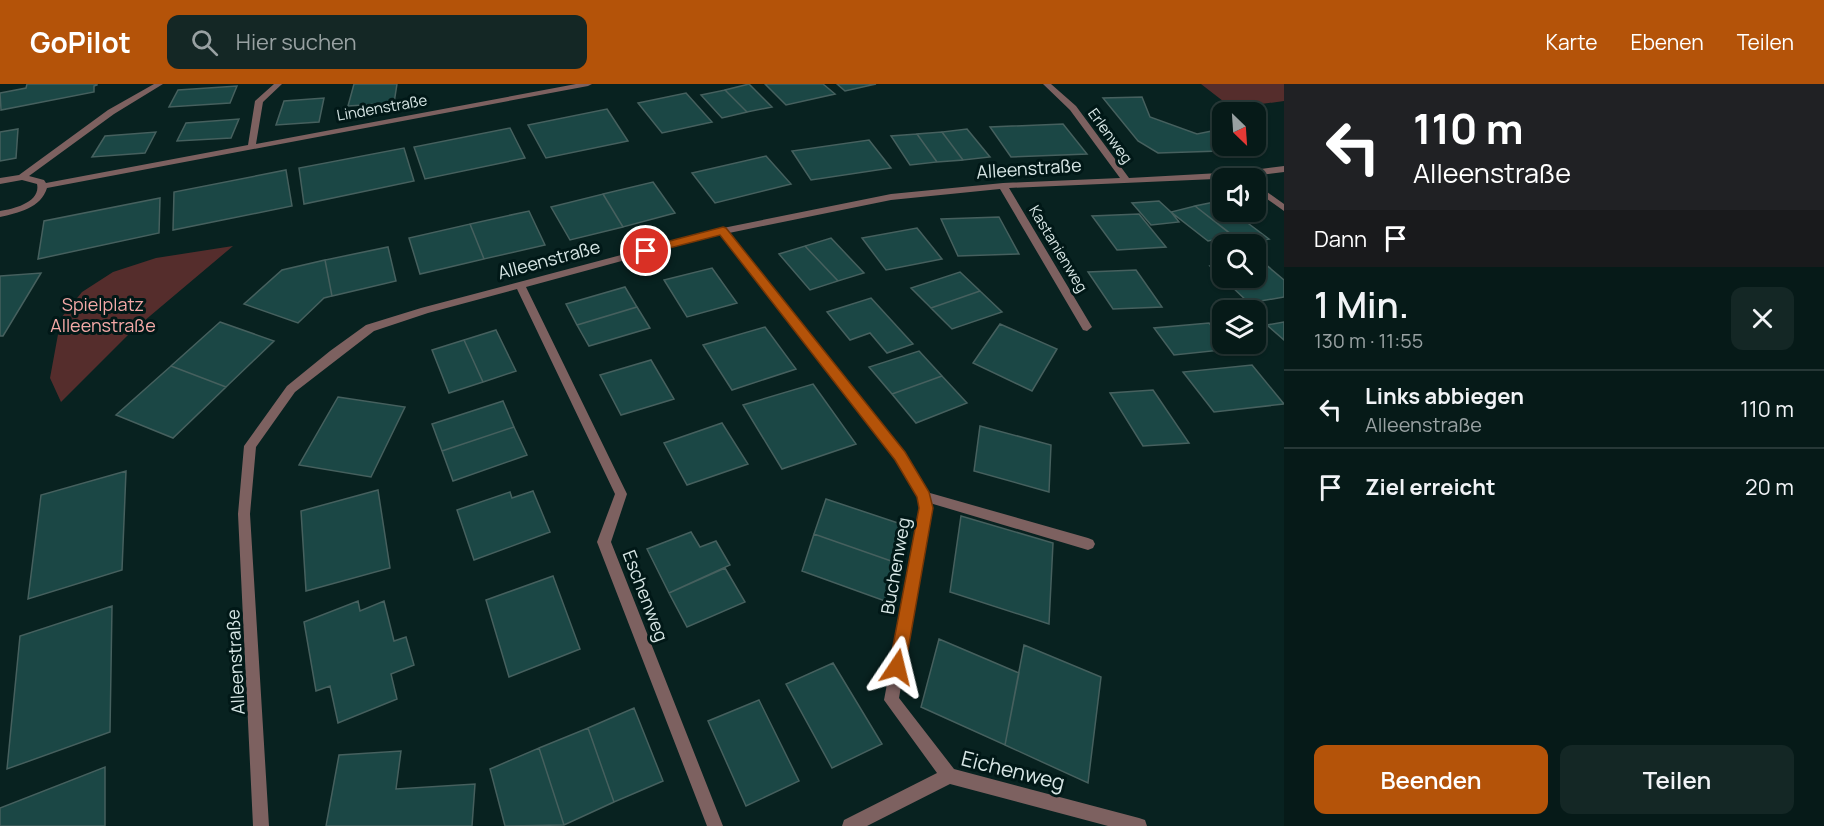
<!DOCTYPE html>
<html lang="de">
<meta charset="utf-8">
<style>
:root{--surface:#061a18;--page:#142725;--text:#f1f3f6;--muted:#98a1a2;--line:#273837;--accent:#b45309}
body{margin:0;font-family:Manrope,sans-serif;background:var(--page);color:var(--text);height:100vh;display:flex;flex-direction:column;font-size:22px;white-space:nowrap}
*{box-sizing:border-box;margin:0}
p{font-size:20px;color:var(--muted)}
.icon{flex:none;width:33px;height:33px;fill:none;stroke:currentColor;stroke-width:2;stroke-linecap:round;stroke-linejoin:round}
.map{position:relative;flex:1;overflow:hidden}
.details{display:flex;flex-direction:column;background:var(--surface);width:540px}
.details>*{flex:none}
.guide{background:#202124;color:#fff;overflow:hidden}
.needle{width:39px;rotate:155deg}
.buttons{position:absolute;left:1212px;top:18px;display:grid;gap:12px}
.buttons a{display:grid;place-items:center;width:54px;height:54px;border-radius:12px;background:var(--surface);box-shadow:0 2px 4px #0004,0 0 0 2px var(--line);font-size:30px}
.pin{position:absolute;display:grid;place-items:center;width:51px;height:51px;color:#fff;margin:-26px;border:3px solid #fff;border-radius:50%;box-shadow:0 2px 6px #0007}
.me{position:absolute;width:66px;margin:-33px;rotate:10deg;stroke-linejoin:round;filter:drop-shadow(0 0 4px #0008)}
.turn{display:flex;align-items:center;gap:21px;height:126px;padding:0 30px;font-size:27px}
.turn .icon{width:78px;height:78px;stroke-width:2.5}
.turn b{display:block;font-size:42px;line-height:51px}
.then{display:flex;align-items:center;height:57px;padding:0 30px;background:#0003;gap:12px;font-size:22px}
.round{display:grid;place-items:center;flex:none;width:63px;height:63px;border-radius:12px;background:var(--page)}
.overview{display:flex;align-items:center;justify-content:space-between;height:102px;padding:0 30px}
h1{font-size:36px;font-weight:600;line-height:45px}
.cta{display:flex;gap:12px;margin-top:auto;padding:12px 30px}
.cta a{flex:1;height:69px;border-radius:12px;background:var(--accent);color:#fff;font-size:24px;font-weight:600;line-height:69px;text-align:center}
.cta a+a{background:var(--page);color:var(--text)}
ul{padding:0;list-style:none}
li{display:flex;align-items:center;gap:18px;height:78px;padding:0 30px;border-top:2px solid var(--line)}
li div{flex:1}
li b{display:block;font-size:22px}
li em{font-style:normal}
header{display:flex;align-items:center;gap:36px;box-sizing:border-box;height:84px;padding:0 30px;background:var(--accent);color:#fff}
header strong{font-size:28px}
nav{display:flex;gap:33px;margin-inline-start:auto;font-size:21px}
.search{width:420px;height:54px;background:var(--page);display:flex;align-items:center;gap:15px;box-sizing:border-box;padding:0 21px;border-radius:12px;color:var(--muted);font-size:22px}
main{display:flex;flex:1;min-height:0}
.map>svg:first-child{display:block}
.green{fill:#552d2c}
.building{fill:#1b4745;stroke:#46605e;stroke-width:1.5}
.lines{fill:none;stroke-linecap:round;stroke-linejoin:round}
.service{fill:#7d6160;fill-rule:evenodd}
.minor{fill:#7d6160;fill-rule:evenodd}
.route{fill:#b45309;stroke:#753606;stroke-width:1.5}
.labels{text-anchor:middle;stroke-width:6;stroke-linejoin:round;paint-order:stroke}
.far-street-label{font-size:15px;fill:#d8e7e6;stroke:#011817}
.street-label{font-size:18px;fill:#d8e7e6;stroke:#011817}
.park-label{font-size:18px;fill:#f4a9a7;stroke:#011817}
.near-street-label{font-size:21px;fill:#d8e7e6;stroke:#011817}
</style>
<header>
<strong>GoPilot</strong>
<div class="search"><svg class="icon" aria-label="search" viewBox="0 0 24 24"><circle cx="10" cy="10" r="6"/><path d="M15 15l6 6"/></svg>Hier suchen</div>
<nav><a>Karte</a><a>Ebenen</a><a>Teilen</a></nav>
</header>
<main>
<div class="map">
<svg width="1284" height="742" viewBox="0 0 1284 742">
<rect width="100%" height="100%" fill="#082220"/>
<!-- green -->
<path class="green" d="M1201,0h83v17l-52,7z
M233,162l-102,86 -70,70 -11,-24 11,-60 21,-26 31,-20 43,-14z"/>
<!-- building -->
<path class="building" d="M27,0h70v1l-3,1v6l-93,18 -1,-17 26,-5z
M354,0h43l-3,19 -46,3z
M749,0l23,23 -25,5 -22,-22z
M765,0h58l12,10 -49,11z
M837,0h39l-31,7z
M237,2l-7,17 -61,4 9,-17z
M725,6l22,22 -25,6 -21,-23z
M686,9l26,29 -50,11 -24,-30z
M1142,13l8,20 47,17 25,-5v17h24l5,4 -93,3 -20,-12 -35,-43z
M324,14l-5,24 -43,3 8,-24z
M607,25l21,32 -82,17 -18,-33z
M239,35l-8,19 -54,3 9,-18z
M1063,40l24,30 -76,3 -21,-30z
M510,44l15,30 -100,21 -11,-32z
M18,45l-2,29 -16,3v-29z
M967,45l23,28 -27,3 -21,-28z
M156,48l-11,21 -53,4 13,-21z
M942,48l21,28 -26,2 -20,-28z
M917,50l20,28 -27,3 -19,-29z
M869,56l22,28 -80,12 -19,-29z
M404,64l10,33 -110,23 -5,-36z
M766,72l25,28 -76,19 -23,-30z
M286,86l6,36 -119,24 1,-38z
M653,98l22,31 -52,14 -20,-33z
M603,110l20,33 -53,13 -19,-33z
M160,114l-1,35 -121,26 6,-38z
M1159,117l12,11 8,10 -28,3 -19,-22z
M1219,117l3,3v8h11l36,27 -25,5 -49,-38z
M1195,122l38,30 -25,5 -37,-29z
M529,127l16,34 -61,14 -14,-35z
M1139,130l27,33 -49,3 -25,-34z
M999,133l20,37 -61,2 -17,-37z
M470,140l14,35 -64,15 -11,-36z
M917,144l25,31 -56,11 -24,-32z
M831,154l33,35 -26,8 -33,-35z
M805,162l33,35 -28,9 -31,-36z
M388,163l8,34 -64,15 -7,-36z
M1256,174h2l26,22v17l-35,6 -39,-37 12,-2v14h34z
M325,176l7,36 -8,2 -26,25 -54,-19 38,-34z
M712,184l25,35 -50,14 -23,-37z
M1136,186l26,37 -49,2 -25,-37z
M960,188l20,19 -49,17 -20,-20z
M41,189l-38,63h-3v-60z
M625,203l12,20 -60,18 -11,-21z
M980,207l22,21 -50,17 -21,-21z
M871,214l42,46 -26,9 -17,-20 -20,7 -23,-28z
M637,223l13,21 -61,18 -12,-21z
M220,238l54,19 -48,46 -55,-21z
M1284,238v18l-17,-15z
M1209,239l13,16v5h4l5,5 -57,6 -20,-27z
M1000,240l57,25 -25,42 -59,-28z
M765,243l31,42 -64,21 -29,-45z
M496,246l20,41 -33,11 -19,-42z
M464,256l19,42 -34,11 -17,-43z
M919,267l23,25 -50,18 -23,-27z
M651,276l23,39 -53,16 -21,-40z
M1252,281l32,39 -70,8 -31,-40z
M171,282l55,21 -53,51 -57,-23z
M942,292l25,27 -51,20 -24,-29z
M813,300l43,60 -74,25 -39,-64z
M1153,306l36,53 -46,3 -33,-53z
M338,313l67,10 -34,70 -72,-12z
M503,317l11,26 -72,24 -10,-27z
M722,339l26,41 -61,21 -23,-42z
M980,342l71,19 -2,47 -75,-21z
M514,343l13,28 -74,26 -11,-30z
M126,387l-4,99 -94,29 13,-104z
M378,406l12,78 -84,23 -5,-80z
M533,407l17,41 -76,28 -17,-50 53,-18 2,6z
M826,415l78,26 -10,37 -80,-28z
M961,432l92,27 -4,81 -99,-32z
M691,448l9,15 16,-6 14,24 -61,28 -22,-44z
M814,450l80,28 -9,39 -83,-30z
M725,484l20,34 -58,25 -18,-34z
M553,492l27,73 -71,28 -23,-77z
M358,517l2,10 24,-10 10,40 12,-4 8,28 -23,9 6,25 -59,24 -8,-37 -14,5 -12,-69z
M112,522l-2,126 -103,37 13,-133z
M939,555l80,34 -14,72 -84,-38z
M1024,561l77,32 -13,106 -83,-38z
M833,579l49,81 -50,24 -46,-84z
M759,616l40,81 -53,25 -38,-85z
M634,624l29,73 -49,21 -26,-74z
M588,644l26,74 -50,23 -25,-77z
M539,664l25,77 -59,1 -15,-57z
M401,667l-5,38 79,-5 -3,42h-146l13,-71z
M105,683v59h-105v-18z"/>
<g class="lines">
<!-- service -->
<path class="service" d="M923,407l165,47 5,2 2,4 -2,4 -5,2 -165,-49 -4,-1 -2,-4 2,-4z"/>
<!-- minor -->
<path class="minor" d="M154,0h9l-49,30 -85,62 15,4 2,3 202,-38 7,-44 19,-17h8l-19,18 -7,42 320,-60h16l-4,2 -541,102c-6,20 -29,25 -47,29v-6c14,-2 41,-9 37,-27l-15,-4 -22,4v-6l19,-3 89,-65z
M1043,0h8l25,22 53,72 109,-6 46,-6v6l-46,6 -229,10 83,139 -5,4 -4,-1 -83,-141 -109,11 -162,33 175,220 23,39 5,16 -33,190 55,71 185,49 6,2 2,6h-39l-158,-42 -83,42h-25l2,-6 93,-47 -53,-73 36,-192 -3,-11 -21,-38 -175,-225 -195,53 101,207 -16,48 112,284h-16l-110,-284 18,-48 -98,-205 -89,24 -54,18 -79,61 -39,55 -6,67 19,312h-16l-15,-312 6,-68 43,-60 43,-35 36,-26 55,-17 302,-80 168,-34 112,-11 117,-5 -50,-68z
M1256,100l28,20v7l-28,-20z"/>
</g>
<!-- route -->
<path class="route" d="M723,143l3,1 179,224 24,40 4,16 -28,159 -2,6 -6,3 -6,-3 -2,-6 30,-159 -2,-11 -22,-37 -175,-225 -74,19 -5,-3 2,-3z"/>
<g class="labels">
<!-- far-street labels -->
<g class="far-street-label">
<text transform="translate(382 24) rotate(-10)" y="5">Lindenstraße</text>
<text transform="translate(1110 52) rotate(54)" y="5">Erlenweg</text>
<text transform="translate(1058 165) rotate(59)" y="5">Kastanienweg</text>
</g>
<!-- street labels -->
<g class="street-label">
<text transform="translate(1029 85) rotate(-4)" y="6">Alleenstraße</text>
<text transform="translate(549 176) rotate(-15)" y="6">Alleenstraße</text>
<text transform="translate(896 482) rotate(-80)" y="6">Buchenweg</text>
<text transform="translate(645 512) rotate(69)" y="6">Eschenweg</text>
<text transform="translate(236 578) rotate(-93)" y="6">Alleenstraße</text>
</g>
<!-- park labels -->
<g class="park-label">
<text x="103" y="227">Spielplatz<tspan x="103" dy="21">Alleenstraße</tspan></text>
</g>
<!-- near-street labels -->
<g class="near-street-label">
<text transform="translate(1013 687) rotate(14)" y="7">Eichenweg</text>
</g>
</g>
</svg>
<div class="buttons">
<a><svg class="needle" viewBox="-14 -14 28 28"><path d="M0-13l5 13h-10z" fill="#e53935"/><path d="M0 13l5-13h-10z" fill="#98a1a2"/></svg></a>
<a><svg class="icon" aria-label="sound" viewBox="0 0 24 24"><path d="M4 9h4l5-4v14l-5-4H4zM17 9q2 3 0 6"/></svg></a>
<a><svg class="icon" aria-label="search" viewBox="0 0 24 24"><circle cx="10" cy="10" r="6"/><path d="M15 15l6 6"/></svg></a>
<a><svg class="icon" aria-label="layers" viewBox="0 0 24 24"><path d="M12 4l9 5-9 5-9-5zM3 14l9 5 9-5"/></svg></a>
</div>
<div class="pin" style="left:646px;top:167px;background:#d93025"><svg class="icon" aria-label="arrive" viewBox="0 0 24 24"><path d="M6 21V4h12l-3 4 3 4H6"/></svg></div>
<svg class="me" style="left:897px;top:583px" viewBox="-20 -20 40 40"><path d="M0-17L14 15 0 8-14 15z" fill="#b45309" stroke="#fff" stroke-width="4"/></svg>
</div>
<section class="details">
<div class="guide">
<div class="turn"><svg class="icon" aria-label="left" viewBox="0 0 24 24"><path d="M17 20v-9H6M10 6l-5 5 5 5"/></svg><div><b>110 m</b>Alleenstraße</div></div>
<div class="then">Dann<svg class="icon" aria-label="arrive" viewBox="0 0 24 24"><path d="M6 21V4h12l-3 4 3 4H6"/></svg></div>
</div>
<div class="overview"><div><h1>1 Min.</h1><p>130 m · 11:55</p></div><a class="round"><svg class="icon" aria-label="close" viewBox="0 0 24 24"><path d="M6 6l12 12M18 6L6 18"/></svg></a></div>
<ul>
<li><svg class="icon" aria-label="left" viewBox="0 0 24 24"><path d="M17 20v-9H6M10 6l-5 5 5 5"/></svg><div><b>Links abbiegen</b><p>Alleenstraße</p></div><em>110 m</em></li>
<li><svg class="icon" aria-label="arrive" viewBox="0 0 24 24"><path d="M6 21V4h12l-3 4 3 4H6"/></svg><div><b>Ziel erreicht</b></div><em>20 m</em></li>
</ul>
<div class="cta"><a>Beenden</a><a>Teilen</a></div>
</section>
</main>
